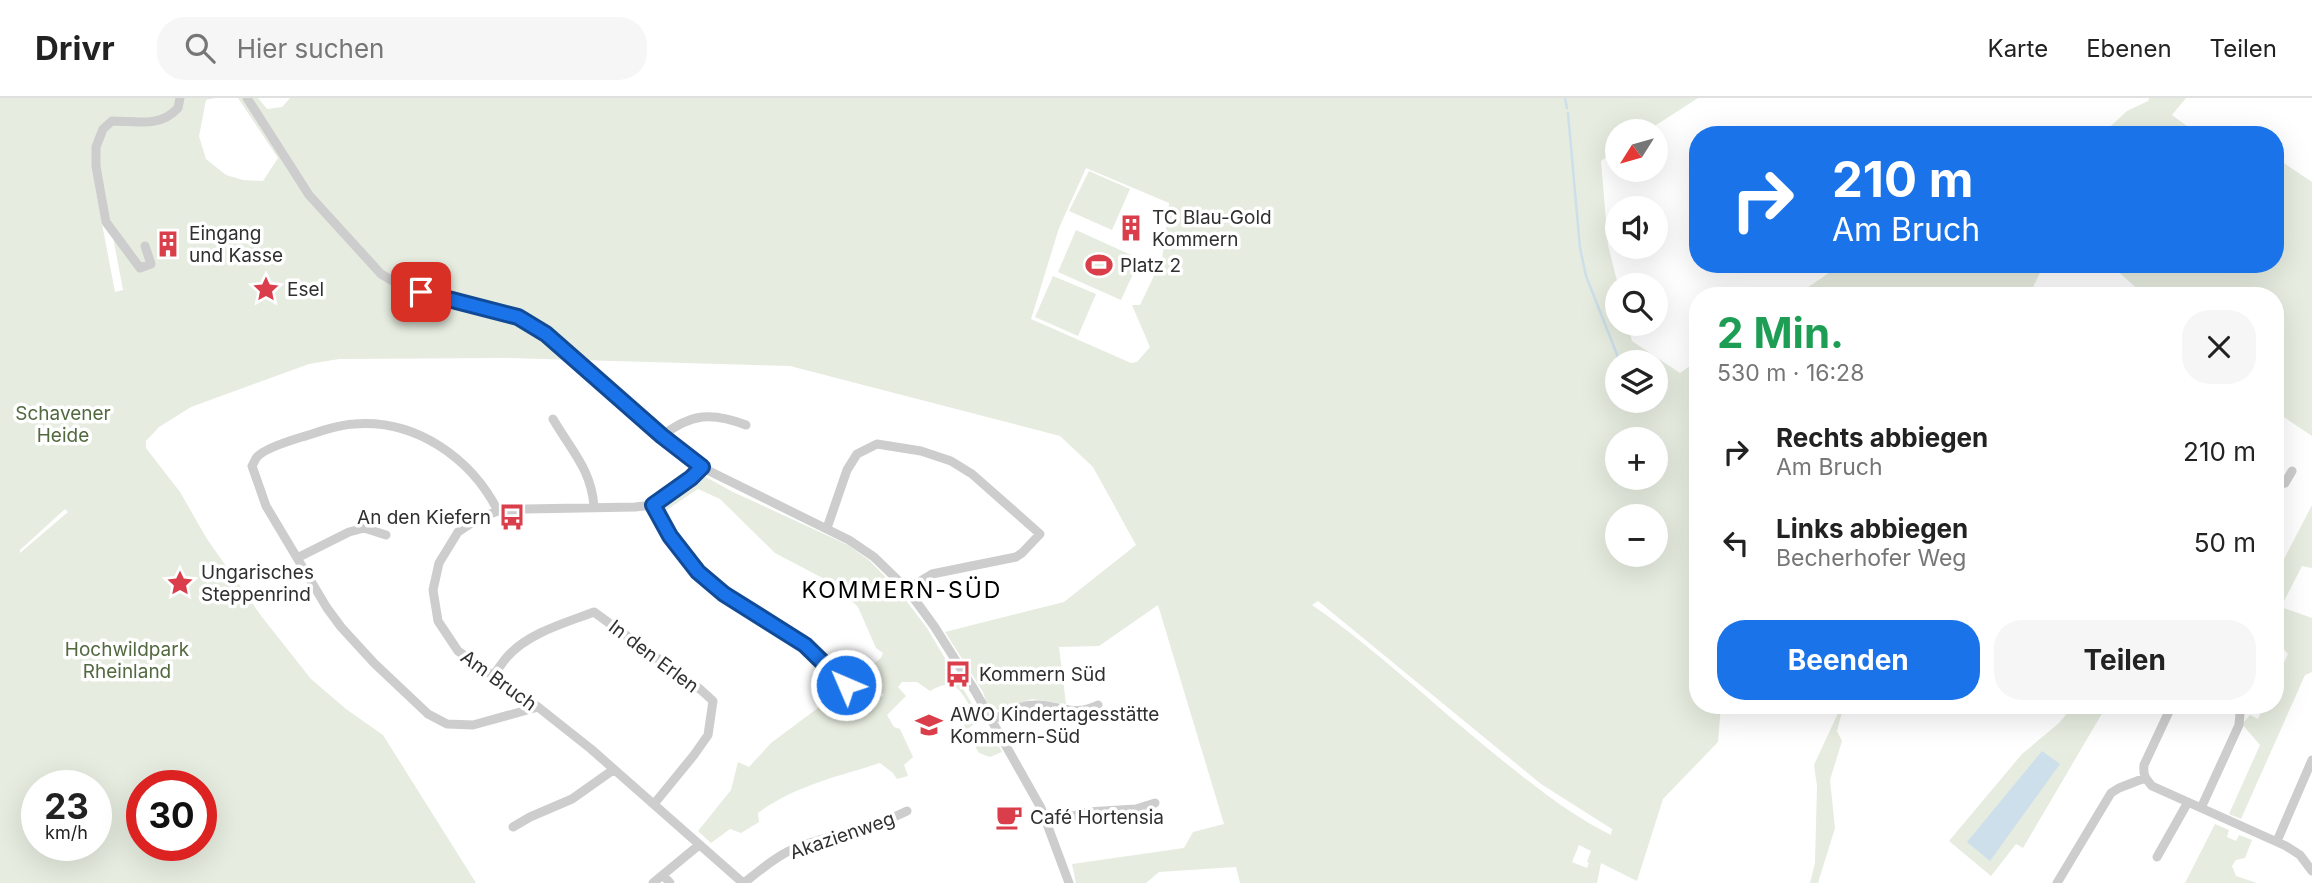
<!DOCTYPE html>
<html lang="de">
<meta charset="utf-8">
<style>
:root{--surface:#fff;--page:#f6f6f6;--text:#222;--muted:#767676;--line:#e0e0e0;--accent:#1a73e8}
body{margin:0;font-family:Inter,sans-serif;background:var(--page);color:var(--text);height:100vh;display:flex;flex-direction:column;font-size:26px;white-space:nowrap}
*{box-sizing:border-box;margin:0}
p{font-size:23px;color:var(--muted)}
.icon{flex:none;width:38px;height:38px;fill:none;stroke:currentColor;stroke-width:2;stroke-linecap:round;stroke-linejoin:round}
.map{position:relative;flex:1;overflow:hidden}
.drawer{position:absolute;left:1689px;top:189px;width:595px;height:427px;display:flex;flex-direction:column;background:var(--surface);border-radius:28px;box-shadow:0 7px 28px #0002}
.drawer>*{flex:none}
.guide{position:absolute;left:1689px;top:28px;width:595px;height:147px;border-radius:28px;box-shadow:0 7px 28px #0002;background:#1a73e8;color:#fff;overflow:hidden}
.needle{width:46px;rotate:233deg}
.tools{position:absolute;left:1605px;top:21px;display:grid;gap:14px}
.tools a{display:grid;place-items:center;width:63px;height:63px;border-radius:50%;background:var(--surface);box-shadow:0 7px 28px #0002;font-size:35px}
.speed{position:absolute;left:21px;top:672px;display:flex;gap:14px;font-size:35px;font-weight:700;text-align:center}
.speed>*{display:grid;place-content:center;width:91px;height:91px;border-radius:50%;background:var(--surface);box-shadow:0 7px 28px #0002;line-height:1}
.speed small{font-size:18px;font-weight:400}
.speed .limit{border:10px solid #d22;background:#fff;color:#111}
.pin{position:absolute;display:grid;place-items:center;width:60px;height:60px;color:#fff;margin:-30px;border-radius:14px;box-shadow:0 4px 10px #0006}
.me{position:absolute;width:77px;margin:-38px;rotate:315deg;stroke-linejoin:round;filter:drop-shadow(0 0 5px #0008)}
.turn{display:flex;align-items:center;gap:24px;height:147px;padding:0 28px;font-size:32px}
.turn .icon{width:91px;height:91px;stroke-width:2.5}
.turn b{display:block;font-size:49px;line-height:60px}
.round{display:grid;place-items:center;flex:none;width:74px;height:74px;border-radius:28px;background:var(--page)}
.head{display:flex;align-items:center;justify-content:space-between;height:119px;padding:0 28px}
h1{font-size:42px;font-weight:700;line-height:52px;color:#1e9e55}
.primary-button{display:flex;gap:14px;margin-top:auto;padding:14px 28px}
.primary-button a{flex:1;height:80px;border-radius:28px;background:var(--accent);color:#fff;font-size:28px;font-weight:700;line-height:80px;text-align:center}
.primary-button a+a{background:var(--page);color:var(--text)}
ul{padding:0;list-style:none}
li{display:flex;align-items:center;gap:21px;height:91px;padding:0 28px}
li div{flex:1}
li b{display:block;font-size:26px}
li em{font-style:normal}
header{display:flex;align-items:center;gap:42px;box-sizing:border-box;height:98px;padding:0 35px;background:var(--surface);border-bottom:2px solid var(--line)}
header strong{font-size:33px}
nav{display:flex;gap:38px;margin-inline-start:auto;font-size:24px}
.search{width:490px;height:63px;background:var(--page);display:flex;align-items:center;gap:18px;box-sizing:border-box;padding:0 24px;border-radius:28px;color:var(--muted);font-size:26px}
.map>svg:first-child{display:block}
.green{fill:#e6ecdf;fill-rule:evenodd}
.water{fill:#ccdfea}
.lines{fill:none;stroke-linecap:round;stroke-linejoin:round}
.stream{stroke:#ccdfea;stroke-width:2.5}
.minor{stroke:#cdcdcd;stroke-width:9}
.route-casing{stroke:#114b97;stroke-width:18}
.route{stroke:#1a73e8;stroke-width:12}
.labels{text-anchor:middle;stroke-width:7;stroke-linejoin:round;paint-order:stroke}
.poi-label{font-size:19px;fill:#303030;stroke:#fff;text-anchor:start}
.park-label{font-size:19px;fill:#536940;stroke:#fff}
.street-label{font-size:19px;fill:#303030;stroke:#fff}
.quarter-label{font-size:23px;letter-spacing:2px;fill:#000;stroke:#fff}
</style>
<header>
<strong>Drivr</strong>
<div class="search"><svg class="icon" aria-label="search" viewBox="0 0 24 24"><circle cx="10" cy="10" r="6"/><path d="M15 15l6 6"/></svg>Hier suchen</div>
<nav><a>Karte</a><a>Ebenen</a><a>Teilen</a></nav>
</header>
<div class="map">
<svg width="2312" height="785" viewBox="0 0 2312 785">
<rect width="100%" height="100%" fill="#fff"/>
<!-- green -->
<path class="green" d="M0,0h215l-9,2 -7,36 7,23 20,16 17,5 20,1 15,-23 -40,-60h20l9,11 15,-2 8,-9h1408l-51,33h-30v19l-16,11 7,84 10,40 -1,39h11l4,17 48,32 17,-12 1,344h23l-3,37 -55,57 -26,82 -36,-18 -4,20h-357l-4,-16 -77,5 -13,11h-70l-4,-19 112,-16 9,-16 31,-8 -66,-219 -59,41 -40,1 7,57 -34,-5 -33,11h-5l-8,-8 -3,-10 -38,-60 119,-30 72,-57 -43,-78 -33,-31 -270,-70 -285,-8 -166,1 -30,5 -118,43 -32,20 -13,14v7l34,44 27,47 55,78 49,62 35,30 37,26 93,148h-476zM1086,70l83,35 -7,56 -22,46h-8l18,42 -13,15 -6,1 -100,-44 28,-91zM95,89l9,2 19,101 -8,2zM1617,264h39v39h-39zM1617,341h39v39h-39zM65,411l3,3 -48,41v-3zM1617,418h39v39h-39zM1318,503l223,183 71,45 -1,6c-41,-20 -78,-50 -114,-79 -62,-50 -120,-106 -185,-151zM37,688h59v59h-59zM142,688h59v59h-59zM1579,747l12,6 -4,11 2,1 -2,5 -15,-6z
M2149,0h37l-14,17 27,20h-98l26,-24 21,-10z
M2275,59l37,25v254l-37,-25v-115h-130l-35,-32h165z
M1089,73l41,18 -18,41 -43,-19z
M1076,132l64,29 -19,41 -63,-28z
M1842,166h202l-15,32h-234z
M1053,178l43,18 -18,42 -43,-19z
M702,377l31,17 115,53 22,16 28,29 29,38 54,91 -15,11 -4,-10 7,-15c-11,-20 -18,-26 -39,-14l-13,-9h-15l-4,5 8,9 -19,19 7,12 6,2 13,28 -9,8 4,11 -11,3 -4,-6 -13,-10c-41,13 -88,24 -122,50l1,9 -18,11 -11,-4 -19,14 -13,-12 33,-41 7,-28 11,5 22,-24 75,-56 12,2 6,7 8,-3 10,4 2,-3 -10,-2 -17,-15 24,-19 2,-5 -7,-5 -18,-41 -24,-23 -59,-31 -55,-54 -22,-10 -33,22 -3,-8z
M2312,407v63l-10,-2 -21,41 31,11v54l-7,3 -64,144 -12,-5 31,-69 -18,-21 8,-9 8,4 6,-14h11v-24l13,-27 -13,-15v-59l2,-4 -2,-1v-20l9,4z
M2074,607h33l-84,143 -7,-4 -25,32 -42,-35 73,-87 37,-31z
M1839,613l3,1 -5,19 5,10 -12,39 5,48 -17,55h-8l5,-20 2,-77 -3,-21z
M989,632l13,22 -12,5 -11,-4 -4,-7 3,-9z
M2215,726l14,6 -2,7 9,4 3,-6 13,5 -7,18 -9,2 -4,6 4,10 21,7h-72z"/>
<!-- water -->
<path class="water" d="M2042,653l18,13 -70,97 -23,-19z"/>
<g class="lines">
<!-- stream -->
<path class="stream" d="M1565,0l2,10
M1568,15l12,135 6,28 34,86"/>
<!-- minor -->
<path class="minor" d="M247,0l62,97 72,79 24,14 113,29 28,17 26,21 90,81 39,31 148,73 25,17 33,32 27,37 41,65 66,117 28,75
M145,148l6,18 -11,4 -34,-46 -6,-33 -4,-23v-19l7,-18 9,-8c24,0 48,7 66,-13l2,-10
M553,321c18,31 38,50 41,87
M662,338c29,-23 51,-24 84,-11
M701,369l-10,11 -38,27 -18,2 -109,2 -28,2 -19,7 -21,14 -19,31 -6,27 5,31 20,30 80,56 53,42 152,134
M2275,387l10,-2 7,-12
M653,407l18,31 27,35 26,23 81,51 42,40
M498,413c-27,-53 -82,-92 -144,-87 -18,1 -35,8 -52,13 -10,3 -38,12 -45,20 -2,2 -3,6 -5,9l14,40 61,102 14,19 33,36 54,51 19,10 26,1 65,-18
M827,430l20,-58 10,-16 20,-10 44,7 30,10 21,13 68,60 -18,19 -6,4 -84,17 -25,15
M297,460l52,-26 15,-4 22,7
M494,577c4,-6 8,-12 13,-18 21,-24 58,-34 87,-45l107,78 12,11 -5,34 -14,20 -40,49
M2172,607l-28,60c-1,10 1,13 8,21l134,60 14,9 12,16
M991,623c14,-8 30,-17 47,-16 25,1 35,12 60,0
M2201,710l38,-83 1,-11 -3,-9
M1048,725l39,-11 49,-3 19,-6
M513,729l17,-10 42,-18 41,-29
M2277,743l35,-81
M2157,759l31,-55
M663,777l7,8
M653,785l46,-38
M744,785c15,-12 31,-26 49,-34 38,-15 78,-20 114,-38
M2057,785l54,-90 8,-5 26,-10"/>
</g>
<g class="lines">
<!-- route casing -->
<g class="route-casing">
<path id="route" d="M421,194l97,25 28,17 116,102 40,31 -11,11 -38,27 17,31 28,36 26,22 81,51 41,40"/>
</g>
<!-- route -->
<use href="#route" class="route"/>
</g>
<!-- icons -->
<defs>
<g id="building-bare" transform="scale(2.1)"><path d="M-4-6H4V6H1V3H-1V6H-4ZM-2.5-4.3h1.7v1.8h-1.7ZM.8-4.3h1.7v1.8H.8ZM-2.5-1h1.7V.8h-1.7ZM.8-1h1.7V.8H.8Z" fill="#da3e4b" stroke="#fff" stroke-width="2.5" paint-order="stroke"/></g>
<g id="stadium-bare" transform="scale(2.1)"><path d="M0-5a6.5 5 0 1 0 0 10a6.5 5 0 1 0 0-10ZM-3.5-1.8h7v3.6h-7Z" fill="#da3e4b" stroke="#fff" stroke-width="2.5" paint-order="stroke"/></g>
<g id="sight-bare" transform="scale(2.1)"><path d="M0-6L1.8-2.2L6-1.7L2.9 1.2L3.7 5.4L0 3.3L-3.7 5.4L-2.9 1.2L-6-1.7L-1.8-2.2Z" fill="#da3e4b" stroke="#fff" stroke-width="2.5" paint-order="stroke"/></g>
<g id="bus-bare" transform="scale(2.1)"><path d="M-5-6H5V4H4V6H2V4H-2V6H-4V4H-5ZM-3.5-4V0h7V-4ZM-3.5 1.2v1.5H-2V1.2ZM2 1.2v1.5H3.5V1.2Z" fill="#da3e4b" stroke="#fff" stroke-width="2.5" paint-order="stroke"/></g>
<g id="school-bare" transform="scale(2.1)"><path d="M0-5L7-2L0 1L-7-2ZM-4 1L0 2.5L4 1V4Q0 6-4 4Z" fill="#da3e4b" stroke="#fff" stroke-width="2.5" paint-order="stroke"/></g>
<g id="cafe-bare" transform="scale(2.1)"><path d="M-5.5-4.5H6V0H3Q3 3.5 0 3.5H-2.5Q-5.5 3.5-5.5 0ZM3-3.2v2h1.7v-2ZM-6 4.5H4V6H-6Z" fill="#da3e4b" stroke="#fff" stroke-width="2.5" paint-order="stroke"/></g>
</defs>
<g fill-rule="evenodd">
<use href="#building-bare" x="1131" y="130"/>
<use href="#building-bare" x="168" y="146"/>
<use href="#stadium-bare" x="1099" y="167"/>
<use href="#sight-bare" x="266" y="191"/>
<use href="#bus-bare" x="512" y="419"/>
<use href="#sight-bare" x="180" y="485"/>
<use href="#bus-bare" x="958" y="576"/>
<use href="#school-bare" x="929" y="627"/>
<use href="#cafe-bare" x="1009" y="719"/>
</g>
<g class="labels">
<!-- poi labels -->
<g class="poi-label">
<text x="1152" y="126">TC Blau-Gold<tspan x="1152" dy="22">Kommern</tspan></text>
<text x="189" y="142">Eingang<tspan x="189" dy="22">und Kasse</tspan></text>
<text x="1120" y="174">Platz 2</text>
<text x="287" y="198">Esel</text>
<text x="491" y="426" text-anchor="end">An den Kiefern</text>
<text x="201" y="481">Ungarisches<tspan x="201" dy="22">Steppenrind</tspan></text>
<text x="979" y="583">Kommern Süd</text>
<text x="950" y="623">AWO Kindertagesstätte<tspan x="950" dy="22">Kommern-Süd</tspan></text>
<text x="1030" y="726">Café Hortensia</text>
</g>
<!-- park labels -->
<g class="park-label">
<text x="63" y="322">Schavener<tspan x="63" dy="22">Heide</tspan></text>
<text x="127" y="558">Hochwildpark<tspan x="127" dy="22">Rheinland</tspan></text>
</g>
<!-- street labels -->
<g class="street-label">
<text transform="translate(654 558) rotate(37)" y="7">In den Erlen</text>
<text transform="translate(499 582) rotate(36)" y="7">Am Bruch</text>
<text transform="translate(842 737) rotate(-19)" y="7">Akazienweg</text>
</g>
<!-- quarter labels -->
<g class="quarter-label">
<text x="902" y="500">KOMMERN-SÜD</text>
</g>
</g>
</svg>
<div class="tools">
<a><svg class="needle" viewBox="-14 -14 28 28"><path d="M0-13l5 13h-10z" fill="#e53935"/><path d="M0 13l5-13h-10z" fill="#767676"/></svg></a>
<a><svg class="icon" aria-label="sound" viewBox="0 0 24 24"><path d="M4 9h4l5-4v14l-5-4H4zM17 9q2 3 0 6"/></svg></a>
<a><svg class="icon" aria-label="search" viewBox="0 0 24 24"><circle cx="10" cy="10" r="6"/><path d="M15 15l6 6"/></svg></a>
<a><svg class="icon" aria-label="layers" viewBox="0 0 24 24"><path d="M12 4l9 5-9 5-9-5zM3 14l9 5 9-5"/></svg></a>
<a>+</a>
<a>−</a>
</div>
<div class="speed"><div>23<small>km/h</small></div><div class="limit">30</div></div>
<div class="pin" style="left:421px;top:194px;background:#d93025"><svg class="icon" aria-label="arrive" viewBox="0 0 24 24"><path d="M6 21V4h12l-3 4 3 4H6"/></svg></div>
<svg class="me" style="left:846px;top:587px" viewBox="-20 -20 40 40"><circle r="17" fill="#1a73e8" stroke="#fff" stroke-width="3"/><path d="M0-11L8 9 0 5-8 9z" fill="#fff"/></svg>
<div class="guide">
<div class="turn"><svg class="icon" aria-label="right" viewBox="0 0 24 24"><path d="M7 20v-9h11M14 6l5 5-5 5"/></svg><div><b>210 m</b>Am Bruch</div></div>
</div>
<section class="drawer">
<div class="head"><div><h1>2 Min.</h1><p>530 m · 16:28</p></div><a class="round"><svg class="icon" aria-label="close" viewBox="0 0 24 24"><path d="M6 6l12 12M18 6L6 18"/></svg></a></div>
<ul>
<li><svg class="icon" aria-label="right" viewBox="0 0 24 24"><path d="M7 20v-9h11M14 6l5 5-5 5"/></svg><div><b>Rechts abbiegen</b><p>Am Bruch</p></div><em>210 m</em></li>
<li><svg class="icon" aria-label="left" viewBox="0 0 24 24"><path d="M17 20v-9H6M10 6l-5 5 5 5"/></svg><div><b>Links abbiegen</b><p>Becherhofer Weg</p></div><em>50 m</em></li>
</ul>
<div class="primary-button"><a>Beenden</a><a>Teilen</a></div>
</section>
</div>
